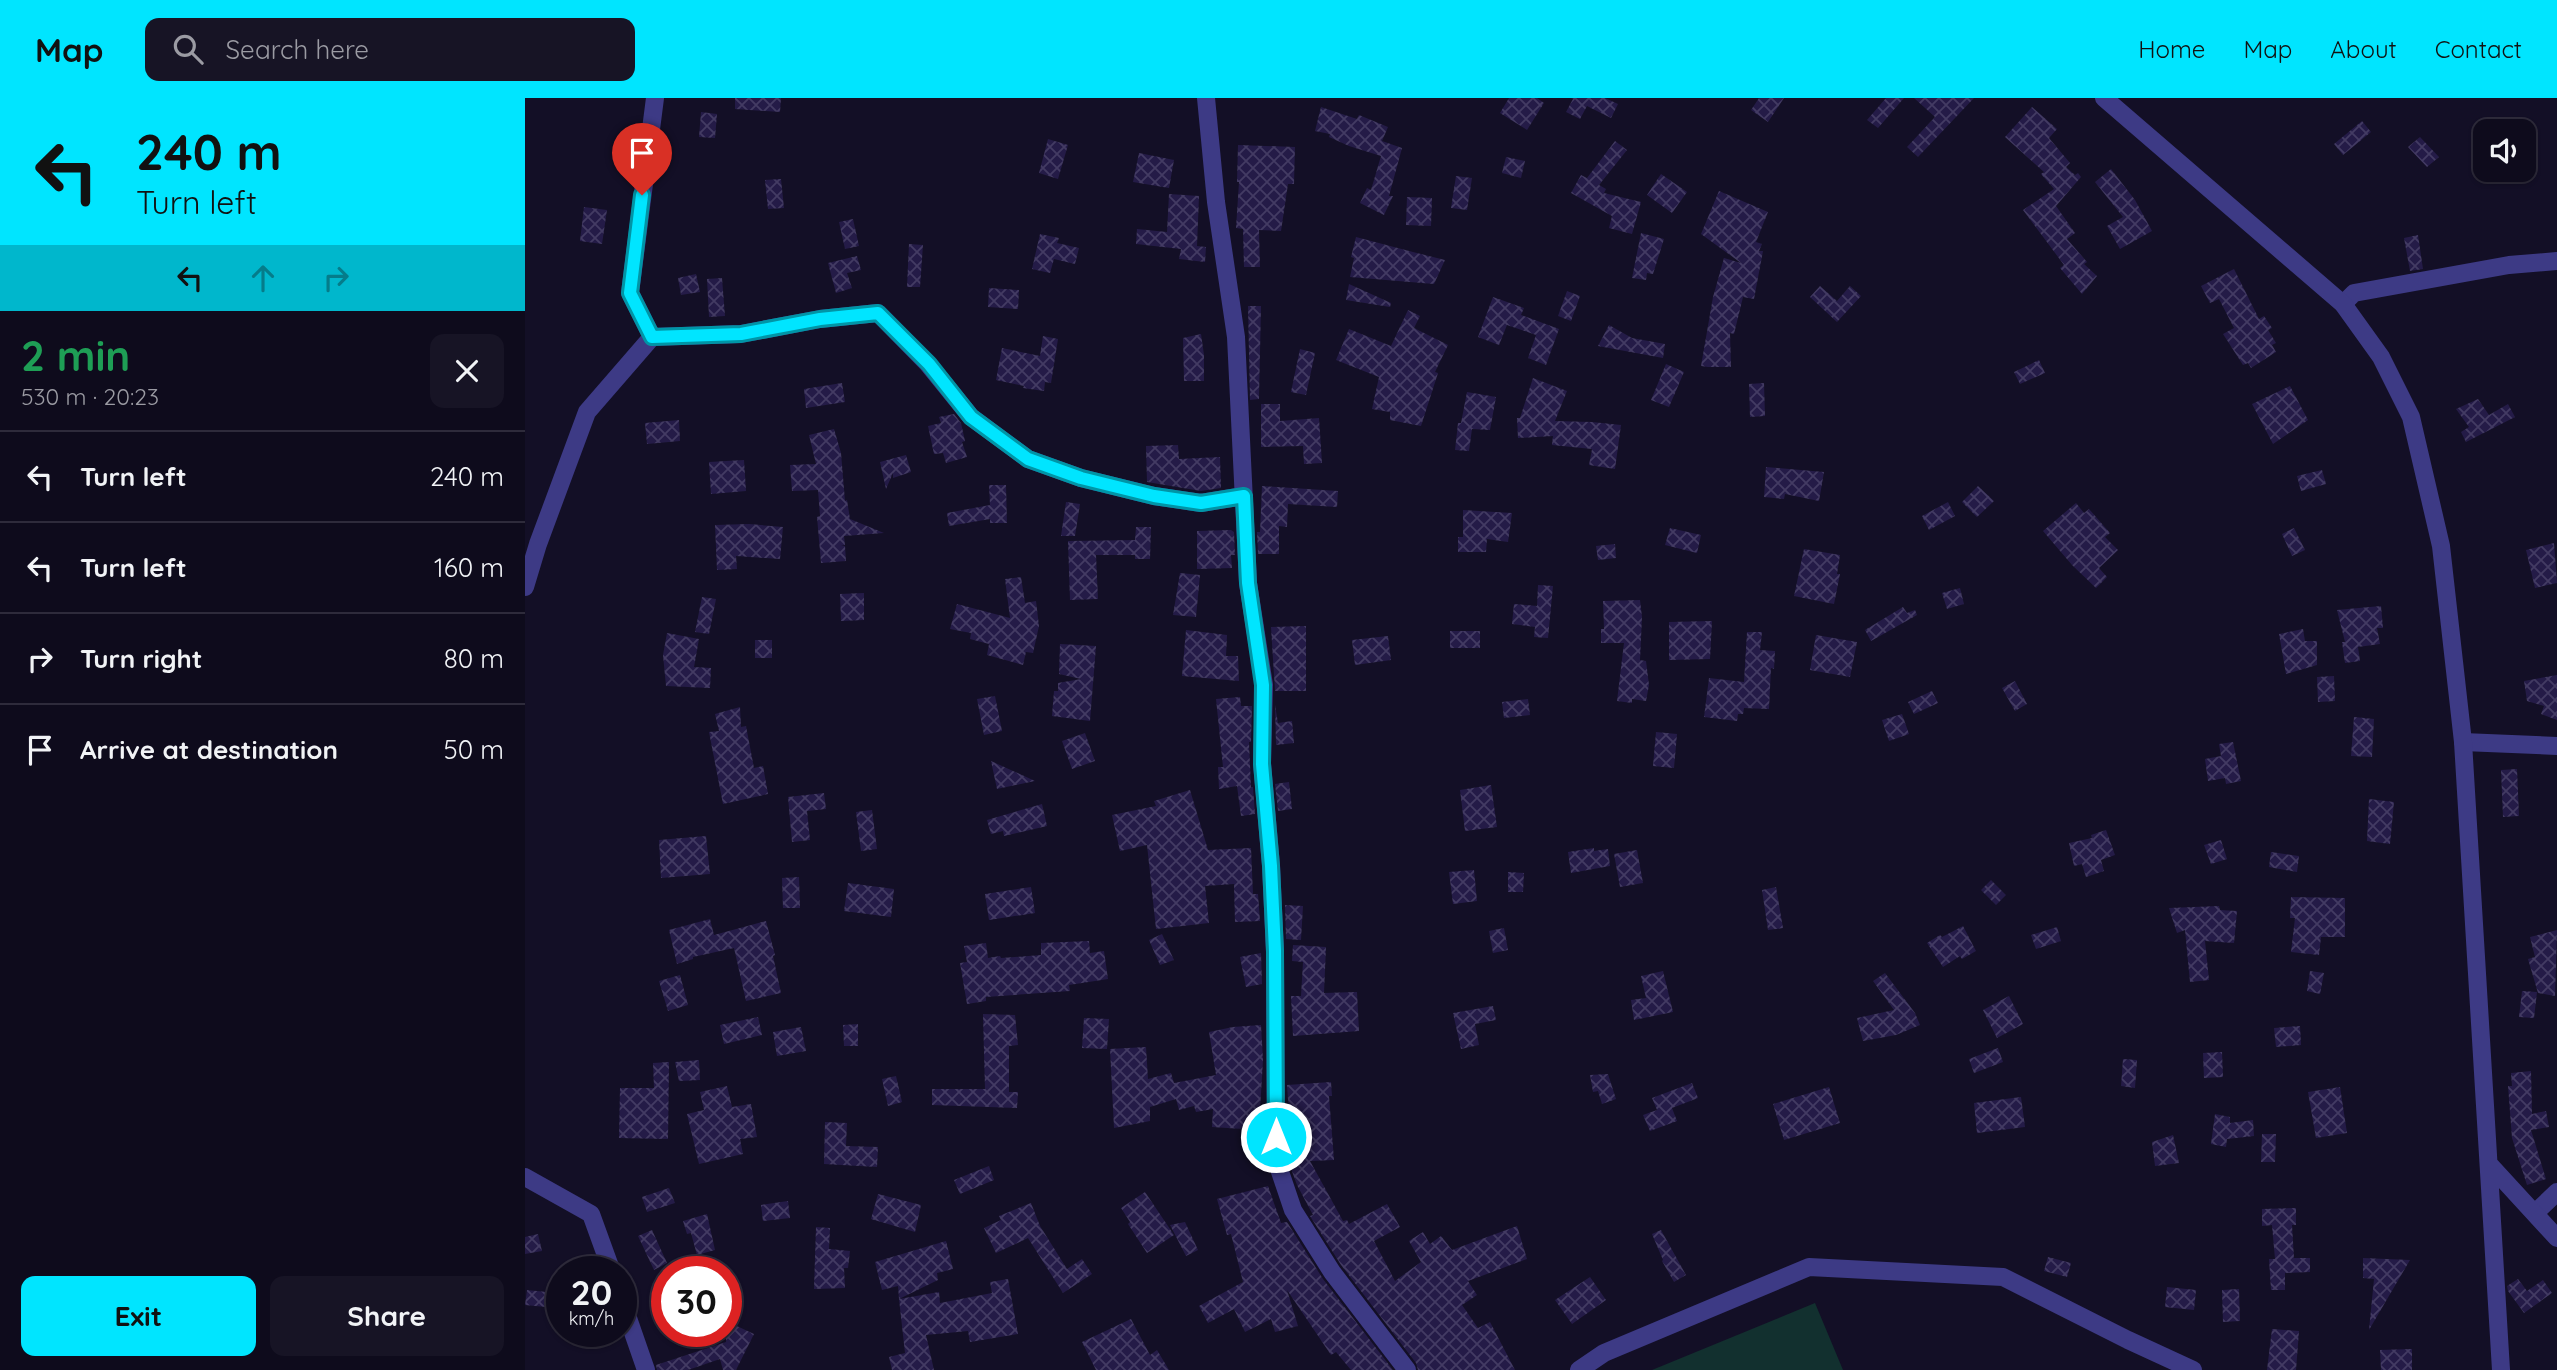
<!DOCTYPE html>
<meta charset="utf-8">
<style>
:root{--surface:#0e0b1c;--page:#171425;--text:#f1f3f6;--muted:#9b9ba3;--line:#2e2b3b;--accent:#00e5ff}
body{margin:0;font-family:Quicksand,sans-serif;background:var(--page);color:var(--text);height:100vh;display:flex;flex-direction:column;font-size:26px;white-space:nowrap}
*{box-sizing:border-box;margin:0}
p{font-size:23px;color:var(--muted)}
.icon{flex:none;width:38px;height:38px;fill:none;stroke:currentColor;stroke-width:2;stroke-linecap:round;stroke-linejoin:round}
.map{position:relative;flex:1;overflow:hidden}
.sheet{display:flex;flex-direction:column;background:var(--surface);width:525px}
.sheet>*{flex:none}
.banner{background:#00e5ff;color:#111;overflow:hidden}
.controls{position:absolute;left:1948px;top:21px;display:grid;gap:14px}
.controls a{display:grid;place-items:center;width:63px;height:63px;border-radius:14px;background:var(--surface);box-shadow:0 2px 5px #0004,0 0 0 2px var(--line);font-size:35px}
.speed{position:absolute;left:21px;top:1158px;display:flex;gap:14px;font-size:35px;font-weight:700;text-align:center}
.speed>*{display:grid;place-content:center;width:91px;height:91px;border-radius:50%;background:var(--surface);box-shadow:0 2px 5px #0004,0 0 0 2px var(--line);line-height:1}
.speed small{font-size:18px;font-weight:400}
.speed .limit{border:10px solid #d22;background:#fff;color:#111}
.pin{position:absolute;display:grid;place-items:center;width:60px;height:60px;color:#fff;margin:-72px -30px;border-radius:50% 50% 50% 0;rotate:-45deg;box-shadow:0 0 7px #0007}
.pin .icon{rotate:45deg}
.me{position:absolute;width:77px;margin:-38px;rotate:0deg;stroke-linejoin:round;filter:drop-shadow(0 0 5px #0008)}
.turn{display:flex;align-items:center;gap:24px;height:147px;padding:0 21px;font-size:32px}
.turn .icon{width:91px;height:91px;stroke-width:2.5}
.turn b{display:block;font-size:49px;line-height:60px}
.lanes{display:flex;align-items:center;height:66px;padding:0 21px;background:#0003;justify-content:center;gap:35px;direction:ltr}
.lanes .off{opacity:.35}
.round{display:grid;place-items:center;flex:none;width:74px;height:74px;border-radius:14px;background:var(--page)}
.overview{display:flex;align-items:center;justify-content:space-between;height:119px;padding:0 21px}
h1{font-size:42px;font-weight:800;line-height:52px;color:#1e9e55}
.button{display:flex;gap:14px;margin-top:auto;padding:14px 21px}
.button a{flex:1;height:80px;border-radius:14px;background:var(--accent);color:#111;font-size:28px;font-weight:800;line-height:80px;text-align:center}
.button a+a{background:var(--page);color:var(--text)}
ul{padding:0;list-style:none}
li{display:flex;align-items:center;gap:21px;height:91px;padding:0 21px;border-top:2px solid var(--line)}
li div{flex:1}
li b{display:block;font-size:26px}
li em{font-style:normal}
header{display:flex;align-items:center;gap:42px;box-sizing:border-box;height:98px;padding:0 35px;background:var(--accent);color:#111}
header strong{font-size:33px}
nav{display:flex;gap:38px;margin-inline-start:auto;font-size:24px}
.search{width:490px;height:63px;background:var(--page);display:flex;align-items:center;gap:18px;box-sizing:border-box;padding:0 24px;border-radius:14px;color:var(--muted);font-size:26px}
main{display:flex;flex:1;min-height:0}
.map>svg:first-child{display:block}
.grass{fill:#12302f}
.building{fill:url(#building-cross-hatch)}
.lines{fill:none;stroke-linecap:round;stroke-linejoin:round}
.minor{stroke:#3d3a85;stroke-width:18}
.tertiary{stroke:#3d3a85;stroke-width:18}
.route-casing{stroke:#0095a6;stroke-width:18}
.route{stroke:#00e5ff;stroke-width:12}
</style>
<header>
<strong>Map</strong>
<div class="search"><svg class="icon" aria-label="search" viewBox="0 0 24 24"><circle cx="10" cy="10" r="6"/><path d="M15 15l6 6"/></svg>Search here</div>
<nav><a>Home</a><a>Map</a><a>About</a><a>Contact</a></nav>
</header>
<main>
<section class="sheet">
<div class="banner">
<div class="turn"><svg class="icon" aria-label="left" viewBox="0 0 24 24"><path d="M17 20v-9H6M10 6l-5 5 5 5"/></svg><div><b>240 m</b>Turn left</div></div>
<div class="lanes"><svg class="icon" aria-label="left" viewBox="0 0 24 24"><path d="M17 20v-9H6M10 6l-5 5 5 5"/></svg><svg class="icon off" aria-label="ahead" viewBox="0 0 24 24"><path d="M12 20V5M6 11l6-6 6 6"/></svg><svg class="icon off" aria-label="right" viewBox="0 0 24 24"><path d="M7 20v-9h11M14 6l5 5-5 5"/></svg></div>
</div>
<div class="overview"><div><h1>2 min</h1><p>530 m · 20:23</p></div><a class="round"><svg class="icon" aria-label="close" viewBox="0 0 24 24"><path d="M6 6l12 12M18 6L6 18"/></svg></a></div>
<ul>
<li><svg class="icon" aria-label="left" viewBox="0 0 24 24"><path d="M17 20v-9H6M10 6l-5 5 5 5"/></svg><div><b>Turn left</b></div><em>240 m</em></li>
<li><svg class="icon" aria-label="left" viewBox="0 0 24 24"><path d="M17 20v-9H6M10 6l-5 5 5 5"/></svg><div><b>Turn left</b></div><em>160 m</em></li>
<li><svg class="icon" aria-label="right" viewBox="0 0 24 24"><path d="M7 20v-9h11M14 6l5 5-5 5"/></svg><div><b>Turn right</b></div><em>80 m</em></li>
<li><svg class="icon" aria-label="arrive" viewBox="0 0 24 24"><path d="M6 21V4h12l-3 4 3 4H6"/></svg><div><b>Arrive at destination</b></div><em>50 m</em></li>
</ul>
<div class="button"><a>Exit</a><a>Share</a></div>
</section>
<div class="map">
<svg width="2032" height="1272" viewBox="0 0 2032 1272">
<defs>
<pattern id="building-cross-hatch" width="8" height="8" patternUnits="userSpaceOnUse" patternTransform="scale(1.75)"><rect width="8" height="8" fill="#241b47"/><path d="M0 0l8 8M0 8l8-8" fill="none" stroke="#433b63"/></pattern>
</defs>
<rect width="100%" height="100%" fill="#130f26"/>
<!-- grass -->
<path class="grass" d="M1290,1205l28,67h-191z"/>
<!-- building -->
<path class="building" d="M210,0h46l-1,14 -45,-3z
M984,0h28l7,5 -17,27 -27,-17z
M1046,0h34l13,6 -7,14 -24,-12 -7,13 -14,-7 7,-13z
M1234,0h25l-16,24 -17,-12z
M1361,0h18l-26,30 -11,-8z
M1389,0h60l-56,59 -11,-10 28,-30z
M796,9l36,12 2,-4 29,12 -6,14 20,7 -13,48h4l-9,19 -24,-12 7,-15 4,2 10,-34 -32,-10 -20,-9 1,-3 -15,-3z
M1507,9l25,22 -8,9 21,25 -4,4 9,8 3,-2 3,4 -25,29 19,27 -8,6 20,23 -3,2 13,12 -15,18 -22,-26 4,-3 -41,-55 31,-21 -13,-15 3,-2 -39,-35z
M176,14l16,2 -2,24 -16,-1z
M1837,23l9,11 -28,23 -9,-11z
M1895,39l19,20 -12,10 -19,-20z
M523,41l20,6 -10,34 -19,-6z
M1090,43l12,9 -28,35 7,4 -2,4 37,9 -9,32 -23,-6 3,-12 -41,-23 10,-18 6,3z
M713,47l57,2 -1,37h-6l-7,47 -22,-1 1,37h-16l-1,-38 -7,-1 3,-46h-2z
M614,55l35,7 -5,28 -36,-6z
M981,59l19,4 -4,17 -19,-5z
M1586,71l24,31 17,31 -32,18 -13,-23 16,-9 -28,-35z
M1136,76l26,18 -15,21 -25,-18z
M931,78l16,2 -5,32 -16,-2z
M256,81l3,29 -16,1 -3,-29z
M1194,93l49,21 -12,30 6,2 -3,7h4l-9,48 -11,-2 -9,37 -4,-1 1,34h-23l-7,-1 12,-69 11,-39 17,5 -40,-29z
M644,96l30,2 -2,50 9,1 -1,15 -26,-3 2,-10 -45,-5 1,-15 30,3z
M882,99l25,1 -1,28 -25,-1z
M59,109l23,3 -5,34 -22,-3z
M328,121l6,27 -14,3 -6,-27z
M1116,135l23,6 -11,35 -6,-1 -1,7 -14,-2z
M515,136l19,4 -2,5 22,5 -4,16 -21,-5 -4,14 -18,-4z
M1893,137l5,34 -13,2 -6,-33z
M831,139l57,15 32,8 -11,24 -84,-7 4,-19 -3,-1z
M384,146l14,1 -3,42h-13z
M332,158l4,14 -14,3 5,15 -16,5 -8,-30z
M1709,171l25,50 5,-3 8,12 -4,2 8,13 -4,2 4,7 -25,16 -3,-5 -5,2 -20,-31 11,-6 -15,-29 -9,4 -9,-17z
M171,176l4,18 -19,3 -3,-17z
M197,180l3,38 -16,1 -2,-38z
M824,186l42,19 -1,4 -44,-7z
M1295,188l17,15 13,-15 11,10 -24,26 -27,-25z
M464,190l30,2 -1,19 -30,-2z
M1042,193l13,5 -9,25 -13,-5z
M968,199l31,11 -3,7 38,14 -13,36 -18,-7 8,-23 -29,-10 -8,20 -21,-8z
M723,208h13l-2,93 -9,1z
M883,212l12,6 -6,12 34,17 -13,27 3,1 -17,53 -31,-6v-8l-18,-3 7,-32 -43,-17 13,-31 42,17z
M1084,227l23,13 33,6 -2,14 -65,-12z
M676,236l3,21v26h-20l-1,-43z
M518,238l15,3 -7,44 -6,-1 -1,9 -21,-3 1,-2 -28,-6 6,-32 38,8z
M775,251l15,4 -9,42 -15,-3z
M1514,262l6,13 -25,11 -6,-12z
M1141,266l18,8 -15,35 -18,-7z
M1008,280l34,13 -12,30 37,1 29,3 -6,44 -26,-4 3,-16 -40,-4 1,-9 -35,2 -1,-20h3z
M317,285l3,19 -39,6 -2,-19z
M1239,285l1,33 -15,1 -1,-33z
M1765,288l18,34 -35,24 -21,-40z
M942,294l29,5 -6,33 -18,-1 -3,22 -14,-1 3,-27h3z
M1953,301l11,16 19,-11 7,13 -49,25 -5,-10 8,-5 -13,-18z
M736,306h19v17l39,-3 3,45 -18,1 -1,-18 -42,1z
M429,316l7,9 4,18 -3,1 5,15 -21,6 -3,-10 -9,1 -6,-28 13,-3 -2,-6z
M154,322l1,21 -33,3 -2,-21z
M309,331l7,24 4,48 2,-1 3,19 34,14 -40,3 1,9 -4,1h4l1,15 -25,2 -4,-46 3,-1 -2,-26 -26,1 -2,-26 26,-1 -7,-29z
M653,347l1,14 41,-2 1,31 -20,3 -54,-9 -1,-36z
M381,357l5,17 -18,6v-5l-7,16 -6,-27z
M219,362l2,31 -35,3 -2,-32z
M1241,369l58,5 -5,29 -34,-7 -1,5 -20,-2z
M1797,372l4,14 -25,7 -4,-15z
M464,387h17l1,38h-17v-4l-41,7 -2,-13 43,-8z
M737,388l76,5 -1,16 -49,-3 -1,23 -8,-1v28h-21l-1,-22h3z
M1453,388l16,15 -17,16 -15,-15z
M541,404l14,2 -5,32h-14z
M1423,404l7,14 -26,14 -7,-14z
M1551,405l8,10 5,-4 21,24 -5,4 13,13 -19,18 8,9 -11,11 -24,-23 -29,-34z
M938,412l49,3 -4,29 -21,-3 -1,13h-28v-15h5z
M224,426l34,3 -3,32 -44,-3 1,13 -20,1 -2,-45z
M611,429h15l-1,32h-15v-4h-39l2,44 -28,1 -2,-59 67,-1z
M1145,430l31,7 -4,18 -32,-8z
M1769,430l11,22 -13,6 -10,-22z
M706,432l3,2 1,23h-4l1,13 -35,1v-38z
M2029,445l3,40 -22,5 -9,-38z
M1090,446l1,14 -18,2 -2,-14z
M1279,451l36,6 -3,19h3l-6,30 -40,-8z
M655,475l20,2 -4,42 -23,-2z
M496,479l4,26 11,-2 3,25 -6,27 -7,-1 -3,13 -36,-10 2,-11 -19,-5 1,-6 -21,-4 7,-25 53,14 -5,-39z
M1013,487l15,1 -5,52 -14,-1 1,-10 -23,-3 2,-20 23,2z
M1435,490l4,16 -17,5 -5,-16z
M339,495v27l-23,1 -1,-27z
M177,499l14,2 -7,35 -14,-2z
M1115,502l2,17 -2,43 6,1 3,24 -3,16 -14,-2v4l-15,-2 7,-58h-23v-14h3l-1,-28z
M1856,508l2,22h-6l3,16 -22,3 2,14 -15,2 -3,-21h3l-8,-32z
M1378,509l4,6 8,-3 2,5 -46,26 -6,-11z
M1187,523l-2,38 -41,1v-38z
M781,528v65h-31l-4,-64z
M1778,531l2,12h12v24l-31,9 -7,-40z
M661,532l41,5 -1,21h12l1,25 -57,-5z
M925,533h30v17h-30z
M1222,534h15l-2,18 15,1 -1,18 -3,-1 -2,41 -25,-1 -1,6h-5l-1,7 -33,-4 5,-39 35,4z
M142,535l32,6 -5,28 17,1 -1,20 -44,-2 -3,-31z
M1291,537l41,7 -7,35 -40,-7z
M863,538l3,24 -36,5 -3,-25z
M230,542h17v18h-17z
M535,546l36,2 -6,75 -38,-5 2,-25h4v-8l23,-4 -22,-5z
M2032,577v45l-16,-6 3,-8 -17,-5 -3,-20z
M1809,578l1,25 -17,1 -1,-25z
M1490,583l12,23 -12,7 -13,-23z
M1407,593l6,12 -24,11 -6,-12z
M470,598l7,35 -18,4 -7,-36z
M715,599l1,9h11l-1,36h-2l2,45h2l2,27 -14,2 -4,-30 -18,3 -1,-22h5l-7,-68z
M1003,601l2,16 -26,3 -2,-16z
M750,607l3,18 14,-2 2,22 -18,2z
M215,609l1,20 5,-1 8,42 9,-2 5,28 -45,10 -14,-72 10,-1 -4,-17z
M1377,616l7,20 -20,7 -7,-21z
M1829,619l20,2 -2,38 -21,-1z
M1131,634l21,2 -3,34 -21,-2z
M560,635l10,28 -23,8 -10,-28z
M1708,644l8,39 -15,3 -1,-6 -17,3 -3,-22 16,-3 -2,-12z
M466,663l44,20 -38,8z
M1992,671l2,47 -16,1 -2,-47z
M764,684l3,27 -14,2 -3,-27z
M966,687l6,42 -32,4 -5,-41z
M665,692l18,60 43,-2 2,46h5l2,27 -25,1 -1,-38 -29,2 4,37 -53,6 -9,-84 -27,6 -8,-36 44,-9 -2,-5z
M299,695l2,16 -19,2 3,29 -18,2 -4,-45z
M1844,701l25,3 -4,42 -23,-3z
M517,706l5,22 -43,10 -1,-5 -12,3 -4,-14z
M347,712l5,39 -16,2 -5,-39z
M1581,732l9,25 -14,5 3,11 -18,6 -4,-13 -8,2 -5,-23 23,-5 -1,-3z
M181,738l4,38 -49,4 -2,-38z
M1696,742l6,19 -16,5 -7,-19z
M1069,750v3l14,-2 2,17 -39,7 -3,-21z
M1112,752l6,33 -23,4 -6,-33z
M1746,754l28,4 -2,16 -28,-5z
M949,772l3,31 -24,3 -4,-32z
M983,774l16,1 -1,19h-15z
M274,779l1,31h-17l-1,-30z
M1466,782l15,15 -10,10 -15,-15z
M323,785l46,6 -3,28 -47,-6z
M506,789l4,26 -46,7 -4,-26z
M1251,789l7,41 -15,2 -6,-40z
M1766,799l54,1v39h-24l-2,18 -28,-3 4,-34h-5z
M760,807l18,1 -2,34 -15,-1z
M1694,808l1,4 17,1 -3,32 -29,-2 4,39 -19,2 -5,-52 -8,3 -8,-25z
M185,821l4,16 52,-14 9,34 -2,1 8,37 -35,8 -12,-53 -41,9v2l-16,5 -8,-34z
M1438,828l13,25 -14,8 -2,-3 -17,11 -16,-24 13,-8 2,2z
M1532,829l4,14 -25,8 -5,-14z
M979,830l4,22 -15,3 -4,-22z
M2032,832l-2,66 -17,-3 -10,-34 7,-2 -5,-20z
M637,836l12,26 -14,5 -11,-25z
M564,843l1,12 14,-2 4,28 -39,6 1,6 -84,6v4l-19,3 -7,-41 7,-1 -3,-16 22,-3 2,15 12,-2 1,2 40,-3v-12z
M768,847l33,2 -2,46 33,-1 2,39 -66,5 -2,-40h10l2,-34 -11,-1z
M736,855l1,31 -16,3 -6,-30z
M1138,873l10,41 -39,8 -3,-20 15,-2 -5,-22z
M1785,873l14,2 -4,21 -13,-3z
M1360,875l30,40 5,12 -24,10 -33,6 -6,-23 37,-8 -21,-29z
M155,877l8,30 -20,6 -9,-30z
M1997,893l15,1 -3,26 -15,-1z
M1484,898l14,28 -26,14 -14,-28z
M968,908l3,14 -21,4 4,21 -18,4 -8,-36z
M458,916l32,1 3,30 -9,1v46h9l-1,16 -85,-3v-16h53z
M233,919l4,18 -38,9 -4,-19z
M559,920l25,1 -2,30 -25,-1z
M333,926v22h-14l-1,-21z
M736,927l2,35 -3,50 -6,3 4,17 -46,-3 1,-18 -17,3 -2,-6 -15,4 -3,-11 -26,8v14l-36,7 -4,-79 36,-2 2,32 23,-6 3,10 42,-8 -7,-43 24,-5z
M1775,928l1,19 -25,2 -2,-19z
M276,929l5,24 -29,5 -4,-24z
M1473,950l5,14 -29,11 -5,-14z
M1697,954l1,25 -19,1 -1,-25z
M1598,961l14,1 -2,28 -14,-2z
M174,962l1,20 -21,1 -4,-19z
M144,964l-1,77 -49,-1 1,-50h34l-1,-25z
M2006,973l1,43 14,-3 3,16 -18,3 15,49 -19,6 -15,-47 -4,-52h4l-1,-13z
M1083,976l8,25 -14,5 -4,-13 -5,1 -3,-17z
M371,978l6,26 -14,4 -6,-27z
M806,984l1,14h-3l5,64 -24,1 33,60 4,-1 2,4 38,-20 13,23 -26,14 21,40 26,-19 -12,-21 14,-9 7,12 11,-8 11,14 65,-24 10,33 -59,22 9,14 -15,10 16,23 12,-6 25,48h-97l-2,-7 -75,-98 -31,-49 3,-1 -16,-30 -10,-27v-28l3,-1 -3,-44z
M1167,985l6,15 -26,10 5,13 -27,10 -7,-16 14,-5 -5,-12z
M202,988l5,21 19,-3 6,33 -17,2 3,15 -44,10 -12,-50 17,-4 -4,-18z
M1304,989l11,36 -56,17 -11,-36z
M1815,989l7,46 -31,5 -8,-46z
M1496,999l4,30 -48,6 -3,-30z
M1690,1016l15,3v6l23,-3 1,16 -27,3 -1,8 -15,-3z
M300,1024l22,1 -1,23 32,1 -1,20 -53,-3z
M1737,1036h14l-1,28h-14z
M1648,1037l6,28 -24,3 -3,-24z
M464,1068l5,14 -34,14 -6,-14z
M743,1088l13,37 6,-1 36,57 70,91h-42l-15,-18 -5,3 -44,-65 11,36 -23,6 -4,-13 -26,13 -11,-23 -26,14 -9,-17 44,-24 -12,-48 -4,1 -10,-36z
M144,1090l6,15 -28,9 -5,-15z
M620,1094l29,43 -27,18 -19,-29 2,-2 -9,-14z
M353,1096l43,11 -6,27 -44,-13z
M263,1103l2,17 -27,3 -2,-16z
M506,1105l9,23 27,43 15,-10 10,15 -29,19 -35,-55 -32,15 -12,-25 17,-8 -2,-4z
M1771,1110v17h-4l2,33h16v14l-25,1v17h-14l-2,-31h6l-3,-34 -10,1v-17z
M182,1116l8,36 -18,5 -6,-22 -4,1 -4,-13z
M660,1124l13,28 -12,6 -16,-31z
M291,1129l14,1 -1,21 21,2 -2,17h-4l1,20 -31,1z
M127,1132l15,33 -13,7 -16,-34z
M1136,1132l25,45 -12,7 -12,-21 1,-1 -11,-26z
M13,1136l4,17 -17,3v-17z
M421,1143l7,28 -16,4 1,7 -39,19 -1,-13 -16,4 -7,-28z
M1523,1159l23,6 -4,14 -23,-6z
M1838,1160l47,2 -41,70 5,-51 -11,-1z
M1065,1179l16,23 -34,24 -17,-24z
M483,1181l10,55 -48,8 -2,-11 -42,4 8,35h-42l-3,-13 16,-4 -6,-54 40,-7 1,11 52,-10 -2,-11z
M1993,1181l9,12 16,-11 9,13 -28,20 -16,-22 -1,-5z
M1642,1189l29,3 -2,20 -29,-3z
M1714,1191l1,32 -17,1 -1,-32z
M2,1192l30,3 -1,15 -31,-3z
M606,1221l19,36 7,-5 12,20h-73l-14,-28z
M201,1223l28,13 -18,36h-13l-3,-11 -32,11h-31l-1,-5 70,-23z
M1747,1231l27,2 -3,39h-29z
M1887,1251v21h-31l-1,-20z"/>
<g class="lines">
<!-- minor -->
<path class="minor" d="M681,0l10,104 20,135 12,246 16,102 -2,78 9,102 4,87 1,208 17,50 39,62 75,98
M1818,206l11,-11 155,-28 48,-4
M127,239l-22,-44 25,-195
M0,489l13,-43 49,-132 65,-75 89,-3 79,-15 58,-6 50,51 43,53 57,42 53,19 73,18 47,7 43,-7
M1938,644l94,4
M0,1079l66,37 21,58
M2010,1115l22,-21
M96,1200l25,72
M1054,1272l25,-17 205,-86 194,10 125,63 65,30"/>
<!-- tertiary -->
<path class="tertiary" d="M1579,0l239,206 38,53 30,60 30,129 22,196 38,628
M1964,1066l68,74"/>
</g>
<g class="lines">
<!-- route casing -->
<g class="route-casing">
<path id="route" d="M117,97l-12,98 22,44 89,-3 79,-15 58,-6 51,51 42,53 57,42 53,19 73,18 47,7 43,-7 4,87 15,102 -1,79 9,102 4,85 1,186"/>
</g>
<!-- route -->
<use href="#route" class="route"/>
</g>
</svg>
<div class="controls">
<a><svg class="icon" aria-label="sound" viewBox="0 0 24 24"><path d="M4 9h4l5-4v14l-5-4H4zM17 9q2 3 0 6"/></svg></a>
</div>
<div class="speed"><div>20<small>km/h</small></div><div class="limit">30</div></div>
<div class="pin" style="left:117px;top:97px;background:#d93025"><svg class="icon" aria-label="arrive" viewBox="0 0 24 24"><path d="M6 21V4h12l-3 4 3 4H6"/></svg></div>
<svg class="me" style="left:751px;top:1039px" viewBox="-20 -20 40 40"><circle r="17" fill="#00e5ff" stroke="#fff" stroke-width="3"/><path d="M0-11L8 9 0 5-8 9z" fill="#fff"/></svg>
</div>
</main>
